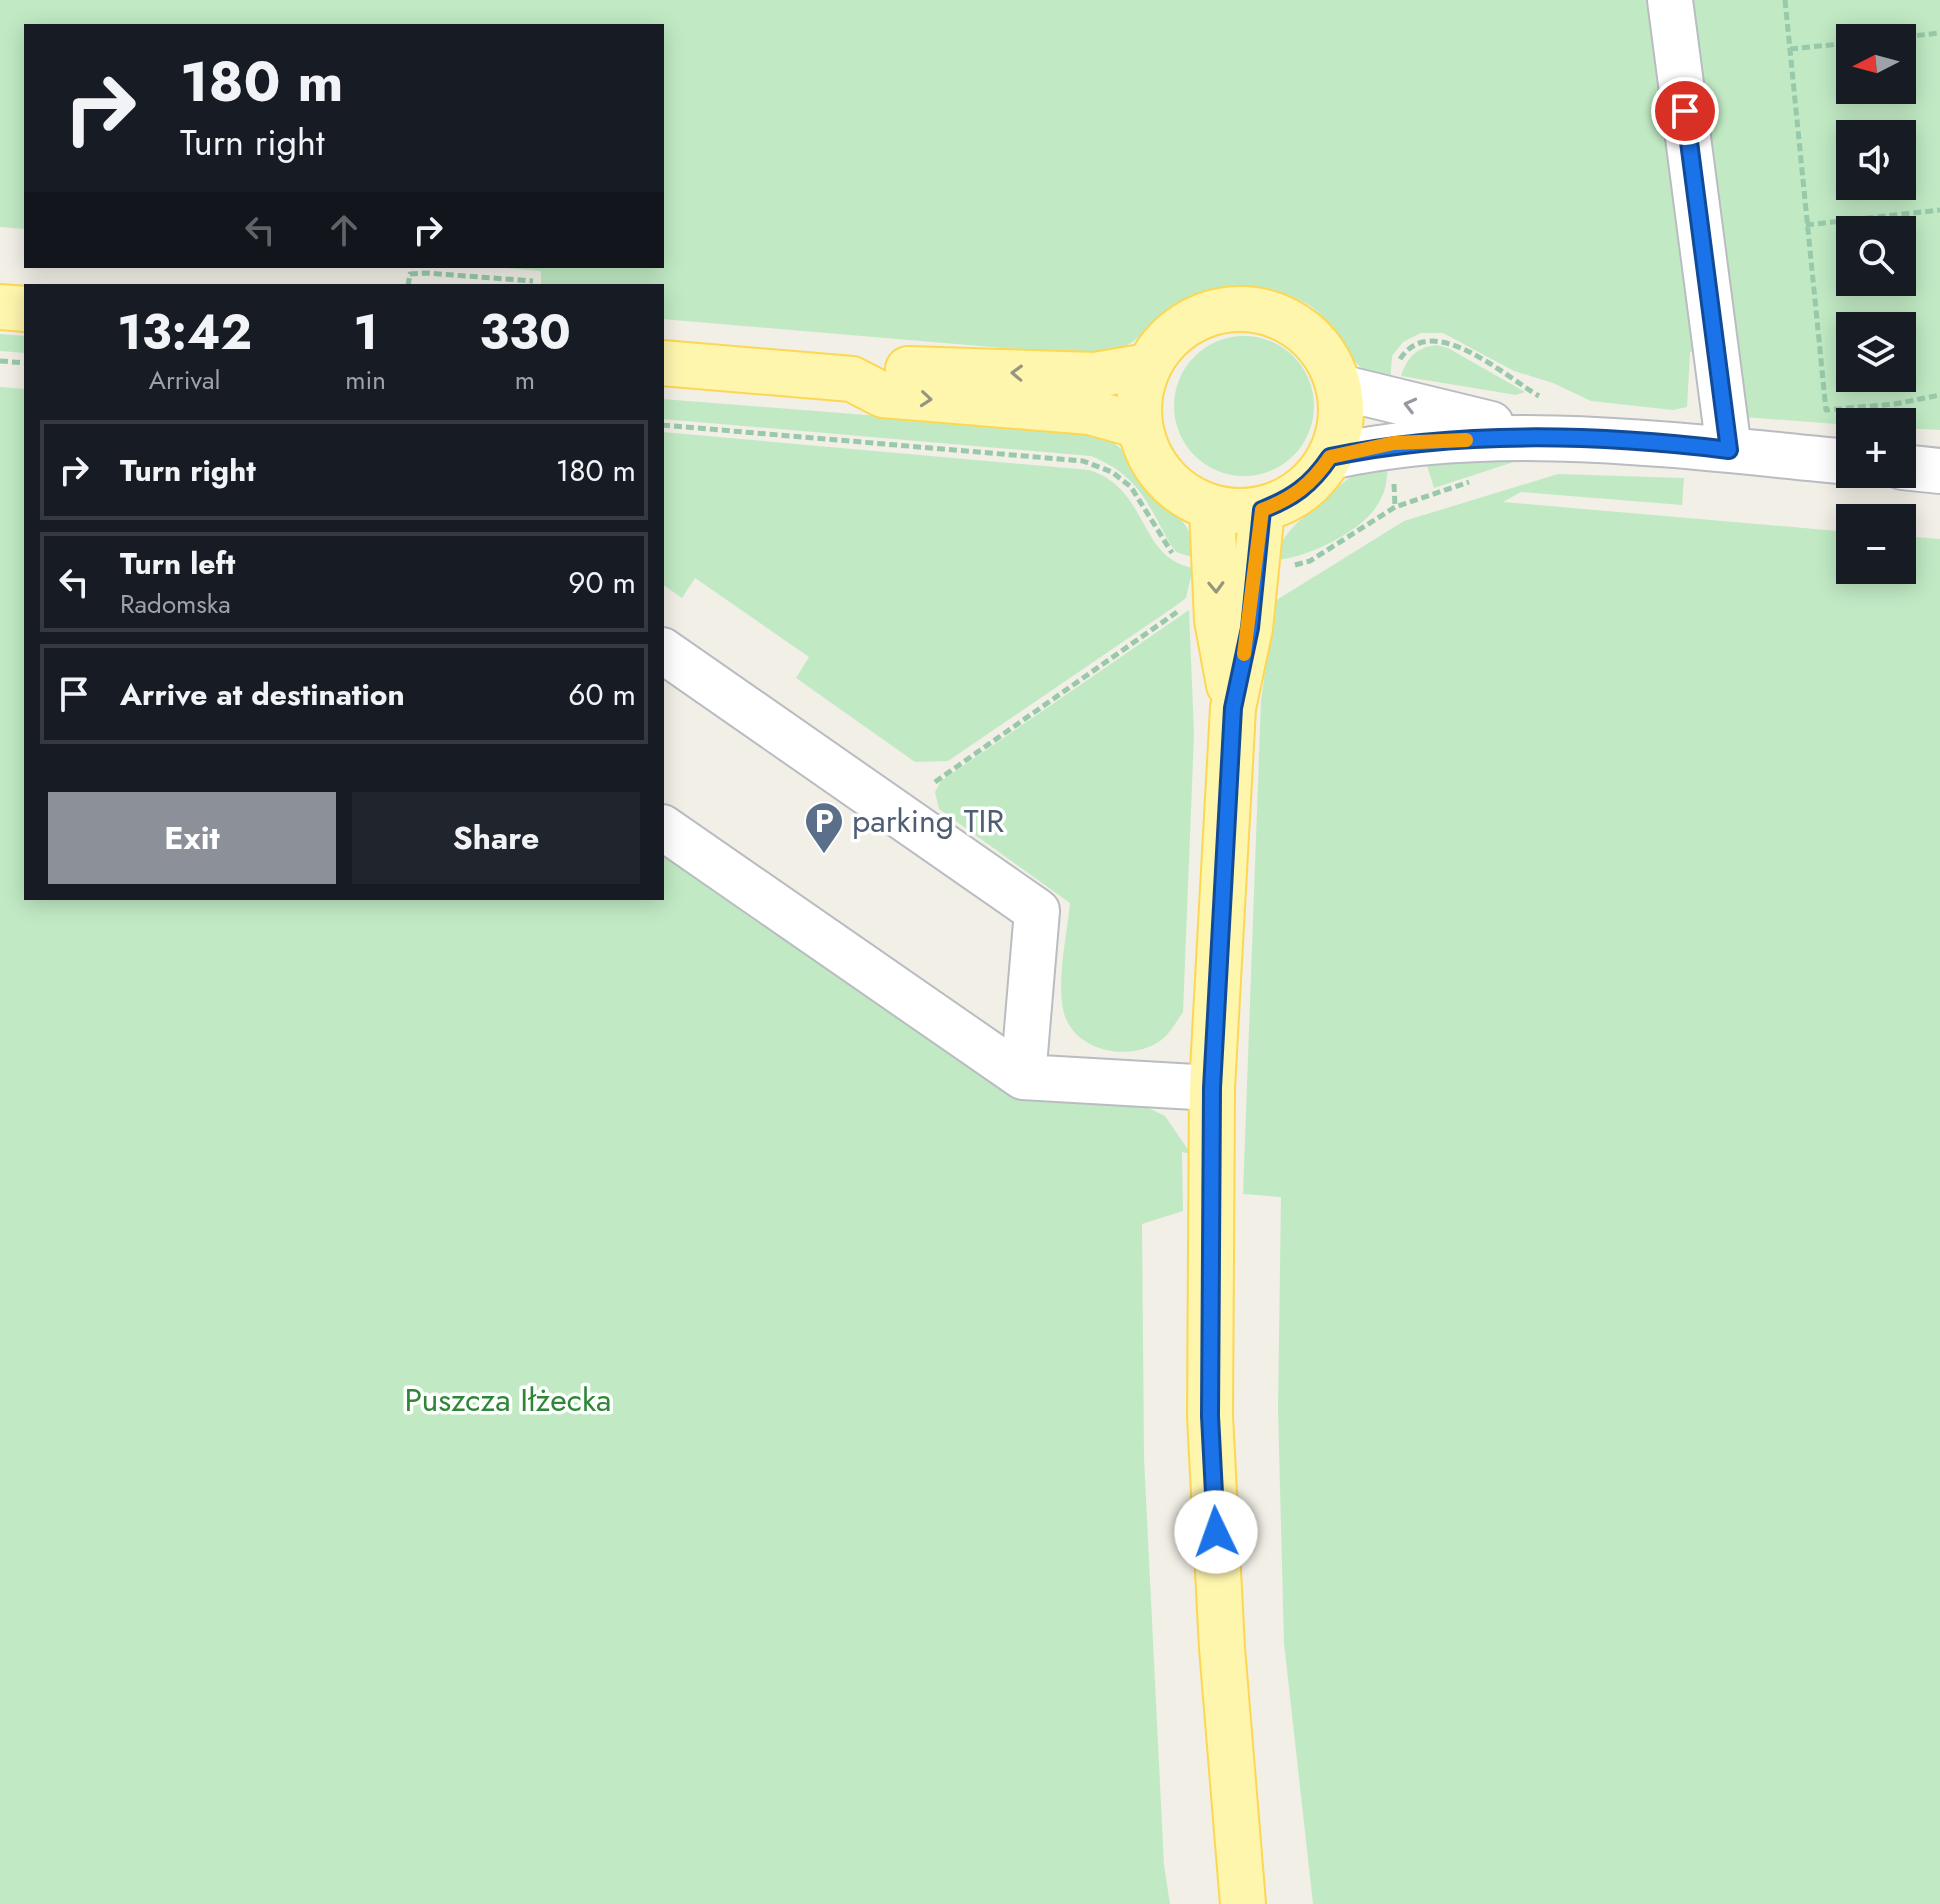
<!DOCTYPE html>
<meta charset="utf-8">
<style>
:root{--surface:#171b24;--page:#20242c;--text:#f1f3f6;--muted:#9ea1a6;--line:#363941;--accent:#8c9099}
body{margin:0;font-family:Jost,sans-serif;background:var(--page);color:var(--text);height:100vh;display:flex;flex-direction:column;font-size:30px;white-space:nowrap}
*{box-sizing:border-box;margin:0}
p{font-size:26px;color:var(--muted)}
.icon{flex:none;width:44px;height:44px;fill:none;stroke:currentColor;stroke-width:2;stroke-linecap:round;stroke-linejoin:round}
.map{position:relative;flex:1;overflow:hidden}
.sheet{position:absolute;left:24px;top:284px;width:640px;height:616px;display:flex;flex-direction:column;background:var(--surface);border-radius:0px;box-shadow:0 4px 20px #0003}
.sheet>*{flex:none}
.top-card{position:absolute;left:24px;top:24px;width:640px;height:244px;border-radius:0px;box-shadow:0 4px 20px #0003;background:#171b24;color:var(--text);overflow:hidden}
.needle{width:52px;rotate:264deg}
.fabs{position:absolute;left:1836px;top:24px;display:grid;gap:16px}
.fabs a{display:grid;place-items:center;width:80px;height:80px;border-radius:0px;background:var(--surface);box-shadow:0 4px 20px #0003;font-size:40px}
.pin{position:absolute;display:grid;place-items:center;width:68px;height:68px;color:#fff;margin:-34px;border:4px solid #fff;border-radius:50%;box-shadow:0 2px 8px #0007}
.me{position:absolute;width:88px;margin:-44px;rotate:357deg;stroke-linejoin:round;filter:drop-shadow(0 0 6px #0008)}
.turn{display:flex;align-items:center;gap:28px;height:168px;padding:0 24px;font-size:36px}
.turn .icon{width:104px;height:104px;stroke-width:2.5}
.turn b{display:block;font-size:56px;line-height:68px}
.lanes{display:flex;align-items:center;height:76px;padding:0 24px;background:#0003;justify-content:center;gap:40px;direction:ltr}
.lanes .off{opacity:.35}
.eta{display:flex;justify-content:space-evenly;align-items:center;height:136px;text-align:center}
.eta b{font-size:48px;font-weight:700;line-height:56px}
.primary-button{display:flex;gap:16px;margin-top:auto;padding:16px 24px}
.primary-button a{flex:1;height:92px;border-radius:0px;background:var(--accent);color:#fff;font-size:32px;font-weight:700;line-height:92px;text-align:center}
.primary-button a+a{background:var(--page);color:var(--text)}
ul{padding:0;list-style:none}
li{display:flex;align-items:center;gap:24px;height:100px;margin:0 16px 12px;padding:0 8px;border:4px solid var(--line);border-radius:0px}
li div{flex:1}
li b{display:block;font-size:30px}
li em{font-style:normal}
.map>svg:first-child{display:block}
.green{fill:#c1eac4;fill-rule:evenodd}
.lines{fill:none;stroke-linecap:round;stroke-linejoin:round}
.minor-casing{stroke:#b9bcc1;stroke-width:48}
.major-casing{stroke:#fdd753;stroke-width:48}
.path{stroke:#98c9aa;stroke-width:5;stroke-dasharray:8 4;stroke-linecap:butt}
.minor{stroke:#fff;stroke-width:44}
.major{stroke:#fff6ae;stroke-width:44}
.oneway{stroke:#969680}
.oneway2{stroke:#96999d}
.route-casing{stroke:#114b97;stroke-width:20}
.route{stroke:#1a73e8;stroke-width:14}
.slow{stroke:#f59e0b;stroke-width:14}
.labels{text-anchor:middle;stroke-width:7;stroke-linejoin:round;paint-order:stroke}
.service-label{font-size:32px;fill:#4e5e75;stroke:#fff;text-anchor:start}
.park-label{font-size:32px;fill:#2e8737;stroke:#fff}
</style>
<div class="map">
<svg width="1940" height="1904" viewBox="0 0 1940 1904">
<rect width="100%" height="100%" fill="#f1efe6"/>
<!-- green -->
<path class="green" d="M0,0h1652l53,352h-15l-3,55 -14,3 -82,-9 -38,-18 -39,-12 -71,-38h-22l-18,9 -11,14 -2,27c-7,-3 -17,-5 -23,-10 -25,-20 -34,-57 -65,-72 -39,-20 -98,-20 -133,10 -24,20 -39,39 -71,45l-436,-37v-33h-121v-15l-59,-5h180v-240h-636v203l-26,-2z
M1685,0h255v430l-38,-2v-6l-52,3 -107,-8zM1850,38h52v52h-52zM1850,134h52v52h-52zM1850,230h52v52h-52zM1850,326h52v52h-52z
M0,334l26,2v17l-26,-2z
M1174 406a70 70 0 1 1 140 0a70 70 0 1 1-140 0Z
M1437,345l11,3 77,44 -9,3 -115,-19c6,-18 15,-29 36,-31z
M0,387l26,2v509h636v-46l354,248 122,3 27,13 26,38 -9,-2 1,59 -41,13 2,234 20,407 6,39h-1170z
M662,399l434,34c32,15 35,28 56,55 23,28 38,31 46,71l-22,-7 -6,-8c-23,-42 -32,-69 -79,-88l-429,-37z
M662,432l427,38c64,20 47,96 114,99v6l-12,1 -5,22 -12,9 -226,154 -33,1 -119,-84 13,-21 -114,-79 -13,20 -20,-14z
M1424,456l102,2 -92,30z
M1388,462c-1,16 -1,28 -10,42 -16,28 -73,55 -103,56 9,-32 27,-40 50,-61 25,-22 29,-29 63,-37z
M1558,474l126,4 -2,27 -161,-13 -18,10 347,30v38h52v-34l38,3v1365h-627l-29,-261 -6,-234 3,-212 -38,-3 18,-493 14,-100 129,-80z
M1189,610l5,124 -11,278c-7,10 -13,22 -23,29 -32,22 -89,10 -97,-32 -6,-33 4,-73 7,-106l-131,-94 -4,-17 6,-11z"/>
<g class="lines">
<!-- minor casing -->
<g class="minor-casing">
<path id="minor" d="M1670,0l59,450
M1339,387l152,37
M1330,457c171,-37 348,-11 520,5
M1902,467l38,4
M662,650l375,261 -14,166
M662,827l361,250 189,11"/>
</g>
<!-- major casing -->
<g class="major-casing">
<path id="major" d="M0,307l26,2
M1139 410a101 101 0 1 1 202 0a101 101 0 1 1-202 0Z
M662,363l190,16 31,16 207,17 50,14
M908,369l187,6 53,-9
M1212,509l5,111 12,65
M1243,1904l-21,-256 -12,-232 2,-328 21,-380 17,-80 12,-118"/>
</g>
<!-- path -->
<path class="path" d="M1785,0l41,410 69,-6 45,-9
M1893,38l47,-5
M1790,49l60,-6
M1806,225l134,-15
M408,286l2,-12 16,-1 107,8
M1400,359c32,-49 103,16 139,37
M0,361l26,2
M662,425l421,36 29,11 19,15 41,66
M1394,484l1,22
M1295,565l15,-4 85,-54 74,-25
M935,782l242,-170"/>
<!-- minor -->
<use href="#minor" class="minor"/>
<!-- major -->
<use href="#major" class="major"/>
</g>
<!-- one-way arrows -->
<defs><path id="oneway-chevron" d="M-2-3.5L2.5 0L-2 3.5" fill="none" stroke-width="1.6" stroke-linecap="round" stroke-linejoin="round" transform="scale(2)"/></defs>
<g class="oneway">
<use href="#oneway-chevron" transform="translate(1017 373) rotate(-178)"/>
<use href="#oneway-chevron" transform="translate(926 399) rotate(5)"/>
<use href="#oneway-chevron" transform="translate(1216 587) rotate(88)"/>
</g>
<use class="oneway2" href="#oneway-chevron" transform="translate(1410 405) rotate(-166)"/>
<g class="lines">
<!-- route casing -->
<g class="route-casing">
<path id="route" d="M1216,1532l-6,-116 2,-328 21,-380 17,-80 12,-118c31,-12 49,-25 68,-53 128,-27 269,-23 399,-7l-44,-339"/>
</g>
<!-- route -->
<use href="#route" class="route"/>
<!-- slow -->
<path class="slow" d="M1244,654l18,-144c31,-12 49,-25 68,-53l64,-14 72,-3"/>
</g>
<!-- icons -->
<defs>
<g id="parking-pin" transform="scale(2)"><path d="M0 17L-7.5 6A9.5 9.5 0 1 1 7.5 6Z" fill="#5c6f8a" stroke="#fff"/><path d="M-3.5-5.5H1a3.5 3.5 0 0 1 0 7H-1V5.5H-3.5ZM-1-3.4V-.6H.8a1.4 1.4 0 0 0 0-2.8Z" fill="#fff"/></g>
</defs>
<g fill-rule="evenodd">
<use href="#parking-pin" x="824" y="821"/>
</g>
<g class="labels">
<!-- service labels -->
<g class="service-label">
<text x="852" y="832">parking TIR</text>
</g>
<!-- park labels -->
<g class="park-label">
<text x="508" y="1411">Puszcza Iłżecka</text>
</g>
</g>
</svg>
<div class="fabs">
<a><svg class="needle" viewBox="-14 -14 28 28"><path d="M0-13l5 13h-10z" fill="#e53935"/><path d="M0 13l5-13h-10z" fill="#9ea1a6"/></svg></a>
<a><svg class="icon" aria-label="sound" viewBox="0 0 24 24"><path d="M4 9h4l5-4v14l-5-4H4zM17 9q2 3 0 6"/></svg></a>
<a><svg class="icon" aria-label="search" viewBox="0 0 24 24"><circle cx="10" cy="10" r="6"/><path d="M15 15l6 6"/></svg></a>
<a><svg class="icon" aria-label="layers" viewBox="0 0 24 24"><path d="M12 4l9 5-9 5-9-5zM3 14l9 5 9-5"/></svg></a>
<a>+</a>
<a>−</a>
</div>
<div class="pin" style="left:1685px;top:111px;background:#d93025"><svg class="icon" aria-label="arrive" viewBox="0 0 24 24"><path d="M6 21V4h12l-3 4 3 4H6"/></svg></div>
<svg class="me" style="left:1216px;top:1532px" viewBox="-20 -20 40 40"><circle r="19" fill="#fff"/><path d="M0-13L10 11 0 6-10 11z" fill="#1a73e8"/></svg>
<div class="top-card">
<div class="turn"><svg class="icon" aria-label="right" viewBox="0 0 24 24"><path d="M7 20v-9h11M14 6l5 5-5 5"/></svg><div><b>180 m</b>Turn right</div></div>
<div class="lanes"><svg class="icon off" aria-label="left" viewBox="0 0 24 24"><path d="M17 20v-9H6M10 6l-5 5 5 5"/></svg><svg class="icon off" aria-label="ahead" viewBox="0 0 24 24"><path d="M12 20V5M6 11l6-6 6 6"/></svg><svg class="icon" aria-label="right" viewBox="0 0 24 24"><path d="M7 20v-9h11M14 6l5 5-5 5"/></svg></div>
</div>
<section class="sheet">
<div class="eta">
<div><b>13:42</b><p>Arrival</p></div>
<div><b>1</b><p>min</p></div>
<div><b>330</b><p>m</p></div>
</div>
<ul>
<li><svg class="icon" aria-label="right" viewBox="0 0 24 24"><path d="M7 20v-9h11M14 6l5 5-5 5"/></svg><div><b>Turn right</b></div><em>180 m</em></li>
<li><svg class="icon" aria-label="left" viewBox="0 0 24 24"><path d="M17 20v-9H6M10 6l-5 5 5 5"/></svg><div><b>Turn left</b><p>Radomska</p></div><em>90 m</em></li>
<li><svg class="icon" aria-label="arrive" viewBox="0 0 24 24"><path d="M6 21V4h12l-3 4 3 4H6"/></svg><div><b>Arrive at destination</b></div><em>60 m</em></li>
</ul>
<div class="primary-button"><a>Exit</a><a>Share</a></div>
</section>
</div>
